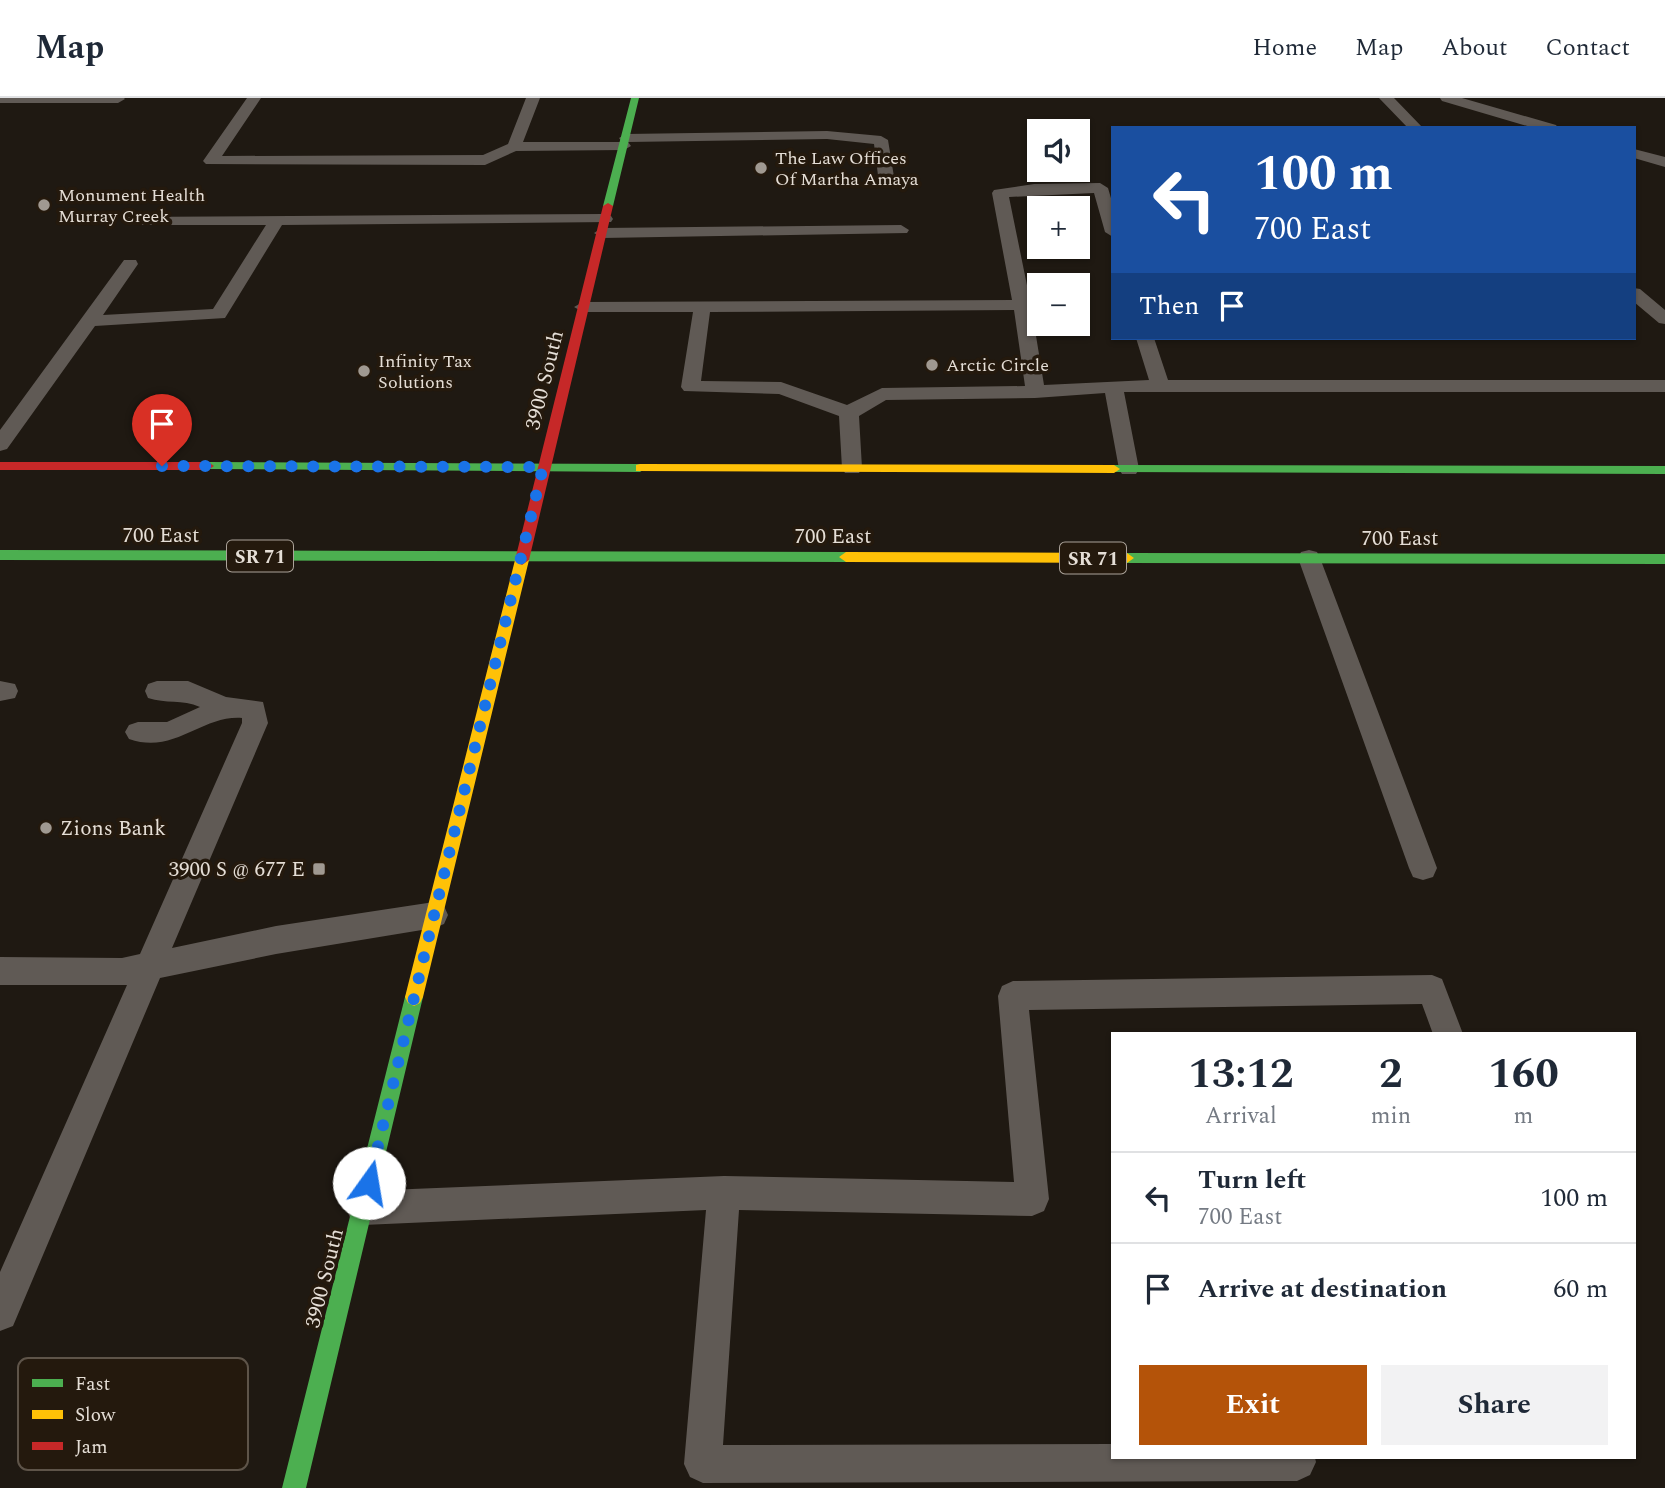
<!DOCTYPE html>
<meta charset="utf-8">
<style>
:root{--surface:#fff;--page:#f2f2f3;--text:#1f2937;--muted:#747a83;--line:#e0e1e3;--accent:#b45309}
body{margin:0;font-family:Spectral,serif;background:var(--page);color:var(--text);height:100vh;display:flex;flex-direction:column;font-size:26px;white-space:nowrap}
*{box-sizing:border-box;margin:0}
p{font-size:23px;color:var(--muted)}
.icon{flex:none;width:38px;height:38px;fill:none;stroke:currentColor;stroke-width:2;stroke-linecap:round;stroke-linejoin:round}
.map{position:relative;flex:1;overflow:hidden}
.side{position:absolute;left:1111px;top:934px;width:525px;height:427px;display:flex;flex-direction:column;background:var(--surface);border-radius:0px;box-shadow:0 2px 5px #0004}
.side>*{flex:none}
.hud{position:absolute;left:1111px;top:28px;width:525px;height:214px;border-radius:0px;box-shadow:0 2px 5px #0004;background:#1a4fa0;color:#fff;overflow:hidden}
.fabs{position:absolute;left:1027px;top:21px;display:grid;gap:14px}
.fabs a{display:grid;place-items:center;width:63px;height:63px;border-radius:0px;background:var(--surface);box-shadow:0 2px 5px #0004;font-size:35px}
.pin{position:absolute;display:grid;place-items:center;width:60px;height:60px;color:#fff;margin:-72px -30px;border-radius:50% 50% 50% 0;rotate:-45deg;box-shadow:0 0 7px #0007}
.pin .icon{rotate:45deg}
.me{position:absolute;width:77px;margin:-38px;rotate:13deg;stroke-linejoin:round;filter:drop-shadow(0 0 5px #0008)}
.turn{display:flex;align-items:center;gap:24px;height:147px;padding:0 28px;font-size:32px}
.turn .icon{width:91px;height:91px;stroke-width:2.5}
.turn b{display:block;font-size:49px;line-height:60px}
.then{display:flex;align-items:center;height:66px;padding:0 28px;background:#0003;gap:14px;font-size:26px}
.eta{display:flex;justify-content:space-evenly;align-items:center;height:119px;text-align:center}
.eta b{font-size:42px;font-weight:700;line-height:49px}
.button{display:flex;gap:14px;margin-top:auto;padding:14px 28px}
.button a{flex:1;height:80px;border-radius:0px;background:var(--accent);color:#fff;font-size:28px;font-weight:700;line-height:80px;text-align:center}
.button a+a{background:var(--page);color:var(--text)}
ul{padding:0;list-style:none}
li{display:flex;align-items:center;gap:21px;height:91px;padding:0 28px;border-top:2px solid var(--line)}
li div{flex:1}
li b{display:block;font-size:26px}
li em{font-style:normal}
header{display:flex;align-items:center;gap:42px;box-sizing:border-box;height:98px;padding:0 35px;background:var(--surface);border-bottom:2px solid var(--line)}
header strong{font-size:33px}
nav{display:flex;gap:38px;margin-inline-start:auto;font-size:24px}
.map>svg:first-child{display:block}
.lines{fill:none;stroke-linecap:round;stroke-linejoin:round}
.lane{fill:#605a55;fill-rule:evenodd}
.fast{fill:#4caf50;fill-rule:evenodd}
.slow{fill:#ffc107;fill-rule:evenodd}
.jam{fill:#c62828;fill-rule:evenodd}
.route{stroke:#1a73e8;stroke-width:12;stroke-dasharray:0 21.6}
.poi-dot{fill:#a09991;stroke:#24190d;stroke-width:2.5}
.labels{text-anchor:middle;stroke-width:7;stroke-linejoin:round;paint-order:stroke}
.far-poi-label{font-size:18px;fill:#e5ded6;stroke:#24190d;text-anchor:start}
.shield{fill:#24190d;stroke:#aba39a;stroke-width:2}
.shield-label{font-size:19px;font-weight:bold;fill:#e5ded6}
.street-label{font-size:21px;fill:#e5ded6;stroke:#24190d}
.poi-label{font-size:21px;fill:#e5ded6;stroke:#24190d;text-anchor:start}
.key{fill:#24190d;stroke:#5e5449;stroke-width:2}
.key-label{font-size:19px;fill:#e5ded6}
</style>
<header>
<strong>Map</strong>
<nav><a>Home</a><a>Map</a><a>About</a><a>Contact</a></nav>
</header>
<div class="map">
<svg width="1665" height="1390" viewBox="0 0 1665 1390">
<rect width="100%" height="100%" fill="#1f1912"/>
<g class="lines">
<!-- lane -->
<path class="lane" d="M0,0h124l1,1 -7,4h-118z
M247,0h14l-39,58 261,-1 25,-11 18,-46h14l-17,44h99l-3,-4 7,-4 201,-3 54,5 7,4 7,43 -8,5 -8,-5 -5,-39 -47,-5 -199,3 3,4 -7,4 -108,1 -31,14 -279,-1 -3,-3z
M1379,0h15l29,30h-15z
M1440,0h22l94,27 2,3h-24l-92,-27z
M1634,51l31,8v10l-31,-9z
M1100,85l8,5 5,17v32l-8,-5 -11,-39 -85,4 22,108 13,80 105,-5 -13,-42h18l14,42h497v12h-541l15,77 -3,5h-14l-3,-5 -14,-76 -70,5 -149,2 -27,16 3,52 -3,5h-14l-3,-5 -3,-52 -60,-22 -95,-3 -3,-4 12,-75h-110l-9,-5 9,-5 429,-2 -20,-107 2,-3 40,-6zM1014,212l11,76 -143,2 -35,17 -66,-23 -80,-1 9,-69z
M605,116l6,2 2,3 -2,3 -329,3 -57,93 -130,8 -88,123 -7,2v-21l124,-170h12l2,4 -35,51 110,-6 53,-84h-132l-8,-5 2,-3z
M901,127l8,5 -2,3 -305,5 -8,-5 8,-5z
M1634,190l6,1 25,21v14l-6,-1 -25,-21z
M1309,452l8,2 3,6 117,310 -4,9 -10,3 -10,-3 -4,-9 -111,-310 3,-6z
M0,583l15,3 3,7 -3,7 -15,3z
M157,583h31l38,16 37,5 5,21 -96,225 104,-22 158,-24 10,4 4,9 -4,9 -10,4 -158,26 -116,24 -147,348 -13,5v-59l127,-287h-127v-28l122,1 18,-4 102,-231v-5c-41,-3 -67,37 -113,21l-4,-7 4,-7 9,-3h29l33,-15c-18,-8 -34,-3 -52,-9l-3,-7 3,-7z
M1432,877l10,4 21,55h-30l-11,-30 -393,6 20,189 -5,12 -12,5 -293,-6 -16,235 390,-1v14h202l1,4 -6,13 -13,6 -594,2 -13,-6 -6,-13 22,-254 -343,15 -12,-5 -5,-12 5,-12 12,-5 361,-15 290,6 -16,-186 4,-10 11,-5z"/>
<!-- fast -->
<path class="fast" d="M631,0h8l-26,108 -5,3 -5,-3z
M208,364l432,2 6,4 -6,4 -436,-3v-6z
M1114,367l551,1v8l-555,-2v-6z
M0,452l846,2 7,5 -7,5 -846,-2z
M1127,455l538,1v10l-538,-1 -7,-5z
M414,890l6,3 3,6 -117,491h-24l123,-491 3,-6z"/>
<!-- slow -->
<path class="slow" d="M640,366l474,1 6,4 -6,4 -478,-2v-6z
M846,454l281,1 7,5 -7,5 -281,-1 -7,-5z
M522,457l7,5 -106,437 -3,6 -6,3 -6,-3 -3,-6 110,-437z"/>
<!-- jam -->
<path class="jam" d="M608,105l5,3 -84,354 -7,5 -7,-5 88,-354z
M0,364h208l6,4 -6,4h-208z"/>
</g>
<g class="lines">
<!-- route -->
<path class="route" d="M162,368l381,1 -174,716"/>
</g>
<!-- markers -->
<g class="poi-dot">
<circle cx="761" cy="70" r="7"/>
<circle cx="44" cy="107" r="7"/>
<circle cx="932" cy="267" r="7"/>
<circle cx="364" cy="273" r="7"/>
<circle cx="46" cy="730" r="7"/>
<rect x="312" y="764" width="14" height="14" rx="3.5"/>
</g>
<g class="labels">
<!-- far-poi labels -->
<g class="far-poi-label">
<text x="775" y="66">The Law Offices<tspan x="775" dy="21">Of Martha Amaya</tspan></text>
<text x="58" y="103">Monument Health<tspan x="58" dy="21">Murray Creek</tspan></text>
<text x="378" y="269">Infinity Tax<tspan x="378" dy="21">Solutions</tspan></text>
<text x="946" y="273">Arctic Circle</text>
</g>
<!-- shield labels -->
<g class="shield">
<rect x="227" y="442.5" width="66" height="31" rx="5"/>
<rect x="1060" y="444.5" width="66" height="31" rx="5"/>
</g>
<g class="shield-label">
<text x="260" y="465">SR 71</text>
<text x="1093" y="467">SR 71</text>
</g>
<!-- street labels -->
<g class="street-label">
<text transform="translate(544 282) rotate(-76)" y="7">3900 South</text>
<text x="161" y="444">700 East</text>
<text x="833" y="445">700 East</text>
<text x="1400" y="447">700 East</text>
<text transform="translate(324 1180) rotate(-76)" y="7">3900 South</text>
</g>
<!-- poi labels -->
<g class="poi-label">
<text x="60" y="737">Zions Bank</text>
<text x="305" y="778" text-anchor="end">3900 S @ 677 E</text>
</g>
</g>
<!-- legend -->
<rect x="18" y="1260" width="230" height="112" rx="10" class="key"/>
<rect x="32" y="1281" width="31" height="8" fill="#4caf50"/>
<rect x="32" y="1312" width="31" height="9" fill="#ffc107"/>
<rect x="32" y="1344" width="31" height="8" fill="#c62828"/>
<g class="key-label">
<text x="75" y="1292">Fast</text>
<text x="75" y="1323">Slow</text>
<text x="75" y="1355">Jam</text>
</g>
</svg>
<div class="fabs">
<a><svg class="icon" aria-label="sound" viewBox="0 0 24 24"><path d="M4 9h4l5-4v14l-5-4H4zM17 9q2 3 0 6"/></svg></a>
<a>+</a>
<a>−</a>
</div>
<div class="pin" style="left:162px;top:368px;background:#d93025"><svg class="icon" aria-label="arrive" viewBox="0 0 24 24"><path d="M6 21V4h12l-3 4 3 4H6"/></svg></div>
<svg class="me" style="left:369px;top:1085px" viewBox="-20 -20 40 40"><circle r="19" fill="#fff"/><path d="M0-13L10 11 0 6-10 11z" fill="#1a73e8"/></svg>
<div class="hud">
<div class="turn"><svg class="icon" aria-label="left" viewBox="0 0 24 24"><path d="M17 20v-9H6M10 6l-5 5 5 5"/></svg><div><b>100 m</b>700 East</div></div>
<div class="then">Then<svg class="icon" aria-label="arrive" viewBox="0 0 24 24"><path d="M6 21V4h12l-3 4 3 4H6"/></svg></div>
</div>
<section class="side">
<div class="eta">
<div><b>13:12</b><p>Arrival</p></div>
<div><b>2</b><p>min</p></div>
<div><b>160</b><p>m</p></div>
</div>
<ul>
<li><svg class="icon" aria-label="left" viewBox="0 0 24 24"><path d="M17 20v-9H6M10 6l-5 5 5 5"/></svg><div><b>Turn left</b><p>700 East</p></div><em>100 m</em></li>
<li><svg class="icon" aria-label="arrive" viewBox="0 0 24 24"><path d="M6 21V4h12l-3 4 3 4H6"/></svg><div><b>Arrive at destination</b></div><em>60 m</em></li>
</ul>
<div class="button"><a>Exit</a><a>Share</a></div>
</section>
</div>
